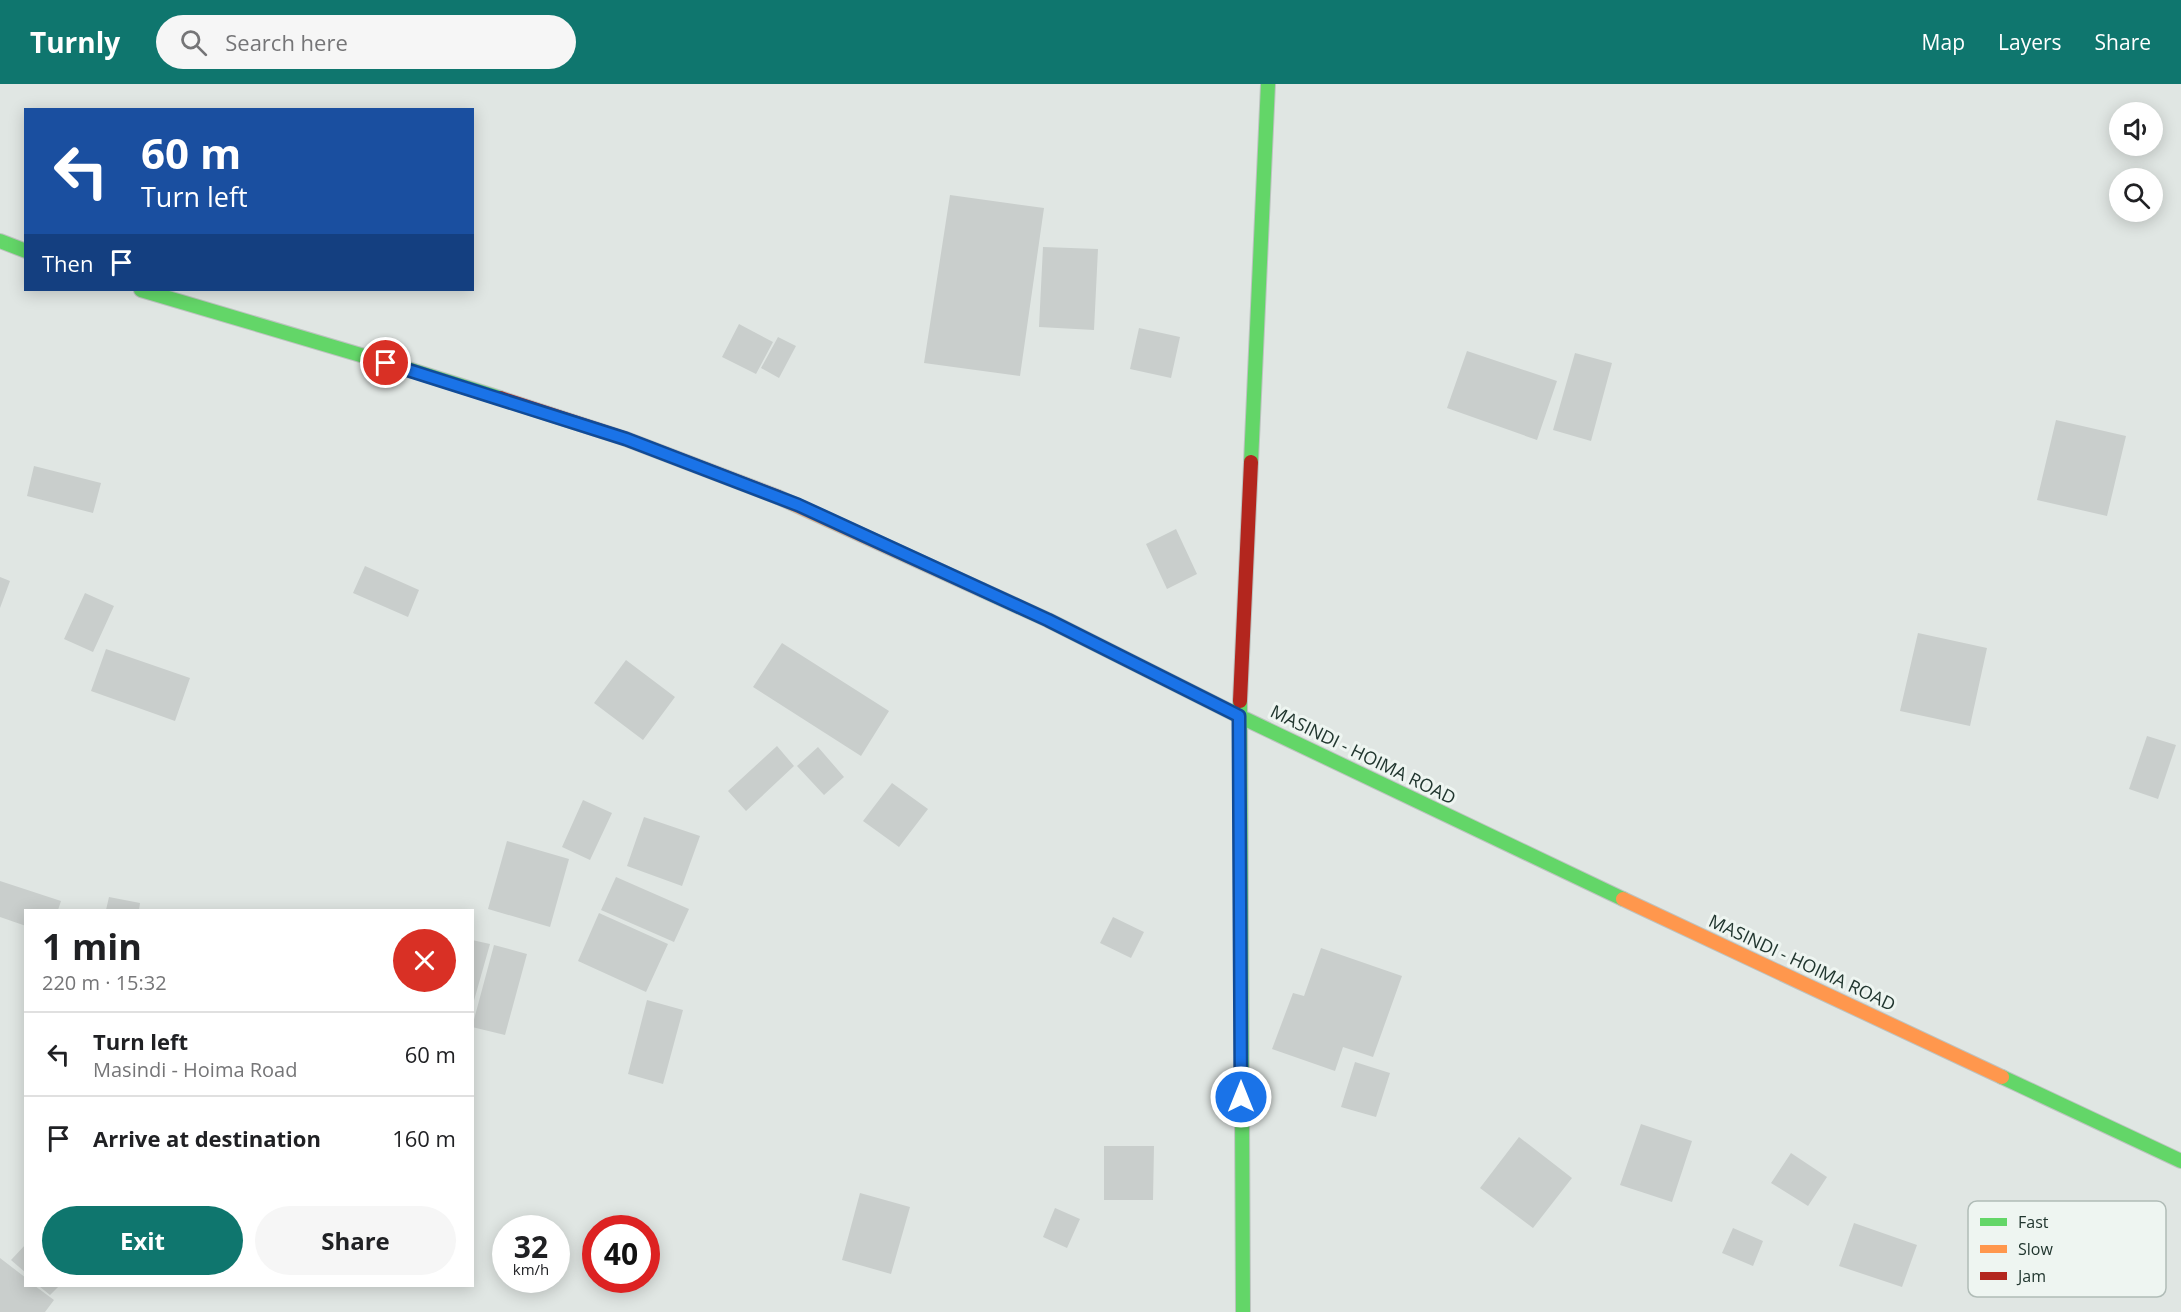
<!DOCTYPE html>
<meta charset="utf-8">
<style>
:root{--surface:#fff;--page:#f6f6f6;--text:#202124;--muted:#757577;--line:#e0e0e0;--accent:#0f766e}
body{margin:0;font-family:"Open Sans",sans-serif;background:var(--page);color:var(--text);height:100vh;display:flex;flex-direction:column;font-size:22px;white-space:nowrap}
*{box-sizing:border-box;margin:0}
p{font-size:20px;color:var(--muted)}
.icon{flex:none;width:33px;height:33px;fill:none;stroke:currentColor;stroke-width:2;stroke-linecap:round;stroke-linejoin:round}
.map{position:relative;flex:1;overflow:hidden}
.drawer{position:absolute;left:24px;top:825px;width:450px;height:378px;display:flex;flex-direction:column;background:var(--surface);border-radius:0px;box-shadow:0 3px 15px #0003}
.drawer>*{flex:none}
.banner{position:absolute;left:24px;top:24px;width:450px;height:183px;border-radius:0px;box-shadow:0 3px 15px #0003;background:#1a4fa0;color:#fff;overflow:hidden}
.tools{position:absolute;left:2109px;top:18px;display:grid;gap:12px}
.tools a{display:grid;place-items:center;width:54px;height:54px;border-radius:50%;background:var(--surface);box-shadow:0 3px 15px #0003;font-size:30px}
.speed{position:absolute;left:492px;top:1131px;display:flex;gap:12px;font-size:30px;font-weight:700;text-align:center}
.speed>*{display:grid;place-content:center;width:78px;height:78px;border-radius:50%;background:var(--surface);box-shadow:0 3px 15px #0003;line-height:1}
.speed small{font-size:15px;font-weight:400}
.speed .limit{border:9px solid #d22;background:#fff;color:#111}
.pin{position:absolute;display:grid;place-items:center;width:51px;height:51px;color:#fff;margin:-26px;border:3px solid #fff;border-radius:50%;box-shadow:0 2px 6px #0007}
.me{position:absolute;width:66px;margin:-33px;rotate:0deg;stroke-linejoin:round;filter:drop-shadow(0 0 4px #0008)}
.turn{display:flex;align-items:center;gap:21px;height:126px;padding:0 18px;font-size:27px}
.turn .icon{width:78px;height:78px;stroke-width:2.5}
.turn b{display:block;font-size:42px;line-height:51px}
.then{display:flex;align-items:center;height:57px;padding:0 18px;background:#0003;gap:12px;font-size:22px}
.round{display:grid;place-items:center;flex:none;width:63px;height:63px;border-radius:32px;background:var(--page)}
.overview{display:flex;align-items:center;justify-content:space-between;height:102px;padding:0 18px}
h1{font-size:36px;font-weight:700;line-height:45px}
.action{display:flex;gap:12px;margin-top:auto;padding:12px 18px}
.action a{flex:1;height:69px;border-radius:36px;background:var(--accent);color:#fff;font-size:24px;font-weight:700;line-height:69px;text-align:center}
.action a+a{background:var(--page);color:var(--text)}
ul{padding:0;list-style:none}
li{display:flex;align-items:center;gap:18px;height:84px;padding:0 18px;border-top:2px solid var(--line)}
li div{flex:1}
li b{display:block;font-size:22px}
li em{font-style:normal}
header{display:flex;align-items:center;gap:36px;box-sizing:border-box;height:84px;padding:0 30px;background:var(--accent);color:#fff}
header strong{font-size:28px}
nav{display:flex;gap:33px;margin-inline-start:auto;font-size:21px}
.search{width:420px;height:54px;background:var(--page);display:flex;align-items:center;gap:15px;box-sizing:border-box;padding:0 21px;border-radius:33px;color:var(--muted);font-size:22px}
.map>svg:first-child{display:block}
.building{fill:#c9cecc}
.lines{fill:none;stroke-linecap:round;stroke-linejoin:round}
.fast-casing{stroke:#bdc3c0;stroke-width:16}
.slow-casing{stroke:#bdc3c0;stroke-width:16}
.jam-casing{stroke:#bdc3c0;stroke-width:16}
.fast{stroke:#63d668;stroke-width:14}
.slow{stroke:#ff974d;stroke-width:14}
.jam{stroke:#b3261e;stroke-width:14}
.route-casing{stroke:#114b97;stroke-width:15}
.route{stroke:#1a73e8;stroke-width:10}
.labels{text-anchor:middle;stroke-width:6;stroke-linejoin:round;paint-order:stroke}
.street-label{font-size:18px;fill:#21362f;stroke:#eef5f1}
.key{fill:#eef5f1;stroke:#b0bcb7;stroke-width:1.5}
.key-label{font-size:16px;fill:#21362f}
</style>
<header>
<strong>Turnly</strong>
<div class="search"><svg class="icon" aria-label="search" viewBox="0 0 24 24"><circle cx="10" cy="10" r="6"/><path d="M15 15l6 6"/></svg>Search here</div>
<nav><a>Map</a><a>Layers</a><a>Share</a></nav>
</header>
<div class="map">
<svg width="2181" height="1228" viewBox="0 0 2181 1228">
<rect width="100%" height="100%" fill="#e0e6e3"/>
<!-- building -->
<path class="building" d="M950,111l94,13 -24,168 -96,-13z
M1043,163l55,2 -4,81 -55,-3z
M739,240l34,18 -17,32 -34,-17z
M1139,244l41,9 -9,41 -41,-9z
M778,253l18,9 -17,32 -18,-10z
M1467,267l90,30 -20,59 -90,-32z
M1575,269l37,10 -21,78 -38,-11z
M2056,336l70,16 -19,80 -70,-16z
M34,382l67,17 -8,30 -66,-17z
M1176,445l21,45 -30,15 -21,-45z
M365,482l54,24 -11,27 -55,-24z
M0,493l10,4 -10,27z
M85,509l29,13 -21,46 -29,-13z
M1918,549l69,15 -17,78 -70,-15z
M782,559l107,68 -28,45 -108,-69z
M106,565l84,29 -15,43 -84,-30z
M626,576l49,37 -32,43 -49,-37z
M2147,652l29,9 -18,54 -29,-10z
M777,662l17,20 -48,45 -18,-20z
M818,663l26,30 -20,18 -27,-29z
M892,699l36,26 -29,38 -36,-26z
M583,716l29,13 -22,47 -28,-13z
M644,733l56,19 -18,50 -55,-20z
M507,757l62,18 -19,68 -62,-18z
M616,793l73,32 -15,33 -73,-32z
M0,797l61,20 -3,9h-32v16l-26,-9z
M109,813l31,6 -1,7h-33z
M599,829l69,31 -22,48 -68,-31z
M1113,833l31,15 -13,26 -31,-15z
M472,856l18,4 -17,60h-1z
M494,861l33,9 -22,81 -33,-8z
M1321,864l81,28 -29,81 -30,-10 -8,24 -63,-22 21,-56 11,3z
M647,916l36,10 -20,74 -35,-10z
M1355,978l35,11 -14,44 -35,-10z
M1641,1040l51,17 -20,61 -52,-17z
M1519,1053l53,41 -39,50 -53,-40z
M1104,1062h50l-1,54h-49z
M1791,1069l36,24 -19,29 -37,-23z
M860,1109l50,14 -19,67 -49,-14z
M1055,1124l25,11 -13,29 -24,-11z
M1854,1139l63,22 -15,42 -63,-21z
M1733,1144l30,13 -10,25 -31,-13z
M26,1160v29l-15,-13z
M0,1174l26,20v8h9l19,14 -9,12h-45z
M39,1202h20l-9,9z"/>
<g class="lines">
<!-- fast casing -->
<g class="fast-casing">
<path id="fast" d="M0,157l26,10
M141,206l267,79 92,29
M1251,378l17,-378
M982,506l66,30 191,96 384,183
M1240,617l3,611
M2002,993l179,84"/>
</g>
<!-- slow casing -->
<g class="slow-casing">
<path id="slow" d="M778,413l204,93
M1623,815l379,178"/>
</g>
<!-- jam casing -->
<g class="jam-casing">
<path id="jam" d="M500,314l126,41 152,58
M1240,617l11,-239"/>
</g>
<!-- fast -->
<use href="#fast" class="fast"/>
<!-- slow -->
<use href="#slow" class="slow"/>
<!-- jam -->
<use href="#jam" class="jam"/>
</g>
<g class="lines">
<!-- route casing -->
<g class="route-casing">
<path id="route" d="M386,279l240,76 172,66 250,115 191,96 2,381"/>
</g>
<!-- route -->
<use href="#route" class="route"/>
</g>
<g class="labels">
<!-- street labels -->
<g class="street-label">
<text transform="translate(1363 671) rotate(26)" y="6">MASINDI - HOIMA ROAD</text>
<text transform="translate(1802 879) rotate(25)" y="6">MASINDI - HOIMA ROAD</text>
</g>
</g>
<!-- legend -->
<rect x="1968" y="1117" width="198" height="96" rx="9" class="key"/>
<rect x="1980" y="1134" width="27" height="8" fill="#63d668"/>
<rect x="1980" y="1161" width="27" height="8" fill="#ff974d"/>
<rect x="1980" y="1188" width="27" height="8" fill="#b3261e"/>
<g class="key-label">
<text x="2018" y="1144">Fast</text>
<text x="2018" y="1171">Slow</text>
<text x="2018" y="1198">Jam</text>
</g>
</svg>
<div class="tools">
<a><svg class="icon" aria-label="sound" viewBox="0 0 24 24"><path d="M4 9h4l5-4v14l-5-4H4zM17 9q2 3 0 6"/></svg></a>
<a><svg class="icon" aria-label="search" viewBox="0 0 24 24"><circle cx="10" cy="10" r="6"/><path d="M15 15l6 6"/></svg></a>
</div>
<div class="speed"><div>32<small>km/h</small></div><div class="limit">40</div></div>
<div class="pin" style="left:386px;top:279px;background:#d93025"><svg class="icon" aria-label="arrive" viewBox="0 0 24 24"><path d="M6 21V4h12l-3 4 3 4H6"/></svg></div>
<svg class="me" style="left:1241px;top:1013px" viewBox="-20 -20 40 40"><circle r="17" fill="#1a73e8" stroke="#fff" stroke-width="3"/><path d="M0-11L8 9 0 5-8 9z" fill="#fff"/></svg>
<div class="banner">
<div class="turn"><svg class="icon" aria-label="left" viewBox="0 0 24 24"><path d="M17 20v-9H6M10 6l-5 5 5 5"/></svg><div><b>60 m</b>Turn left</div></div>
<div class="then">Then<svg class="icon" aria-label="arrive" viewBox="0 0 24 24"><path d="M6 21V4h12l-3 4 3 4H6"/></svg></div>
</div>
<section class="drawer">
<div class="overview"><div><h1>1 min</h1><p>220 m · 15:32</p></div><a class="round" style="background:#d93025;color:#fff"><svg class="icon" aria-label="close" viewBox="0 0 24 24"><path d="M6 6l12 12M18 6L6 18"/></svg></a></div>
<ul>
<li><svg class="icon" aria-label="left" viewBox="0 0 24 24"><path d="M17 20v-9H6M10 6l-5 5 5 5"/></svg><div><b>Turn left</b><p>Masindi - Hoima Road</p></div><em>60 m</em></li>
<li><svg class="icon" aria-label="arrive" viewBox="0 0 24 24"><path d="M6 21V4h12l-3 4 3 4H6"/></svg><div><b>Arrive at destination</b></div><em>160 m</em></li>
</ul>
<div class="action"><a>Exit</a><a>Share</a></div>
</section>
</div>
